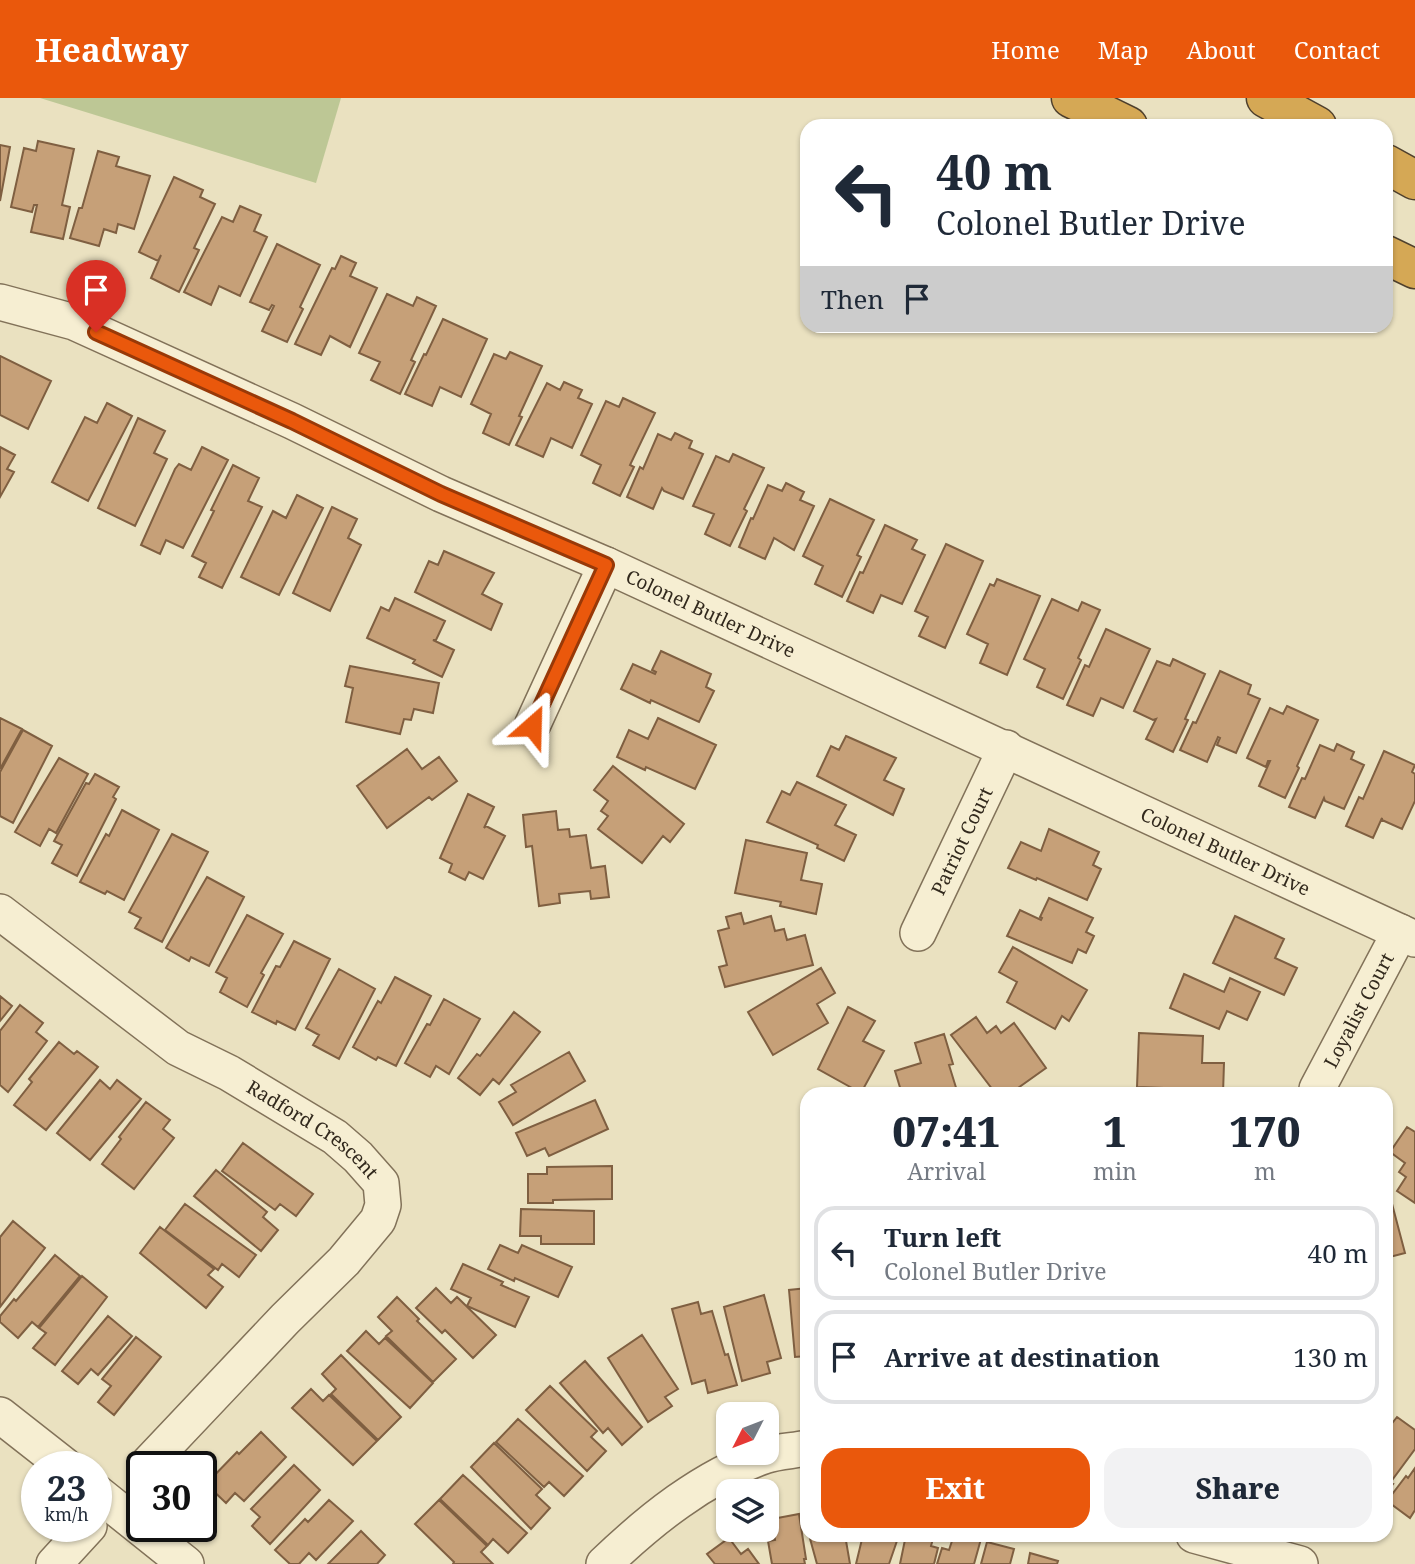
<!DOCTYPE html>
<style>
:root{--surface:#fff;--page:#f2f2f3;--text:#1f2937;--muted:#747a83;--line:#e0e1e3;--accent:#ea580c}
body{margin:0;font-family:"Noto Serif",serif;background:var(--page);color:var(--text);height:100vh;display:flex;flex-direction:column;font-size:26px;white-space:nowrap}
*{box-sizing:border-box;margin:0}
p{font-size:23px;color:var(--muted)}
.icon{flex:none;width:38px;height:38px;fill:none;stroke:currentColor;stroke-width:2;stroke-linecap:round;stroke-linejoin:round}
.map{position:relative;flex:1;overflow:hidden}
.panel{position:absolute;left:800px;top:989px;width:593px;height:455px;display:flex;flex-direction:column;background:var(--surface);border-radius:21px;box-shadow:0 2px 5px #0004}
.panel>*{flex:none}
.top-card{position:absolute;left:800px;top:21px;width:593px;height:214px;border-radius:21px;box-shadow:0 2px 5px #0004;background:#fff;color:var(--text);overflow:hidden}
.needle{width:46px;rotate:228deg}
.buttons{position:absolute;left:716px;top:1304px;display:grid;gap:14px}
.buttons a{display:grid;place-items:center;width:63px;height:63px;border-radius:14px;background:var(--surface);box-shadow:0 2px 5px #0004;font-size:35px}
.speed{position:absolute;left:21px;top:1353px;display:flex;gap:14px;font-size:35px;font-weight:700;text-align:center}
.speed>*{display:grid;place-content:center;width:91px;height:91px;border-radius:50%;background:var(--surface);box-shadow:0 2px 5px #0004;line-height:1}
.speed small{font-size:18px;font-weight:400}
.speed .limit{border:4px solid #111;border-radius:10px;background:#fff;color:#111}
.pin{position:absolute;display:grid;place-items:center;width:60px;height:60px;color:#fff;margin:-72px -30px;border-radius:50% 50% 50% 0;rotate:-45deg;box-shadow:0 0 7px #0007}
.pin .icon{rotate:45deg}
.me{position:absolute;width:77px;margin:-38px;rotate:25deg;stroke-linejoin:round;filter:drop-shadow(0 0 5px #0008)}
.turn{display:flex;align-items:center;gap:24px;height:147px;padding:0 21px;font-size:32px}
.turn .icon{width:91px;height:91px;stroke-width:2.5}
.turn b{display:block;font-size:49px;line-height:60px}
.then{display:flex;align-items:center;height:66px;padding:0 21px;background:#0003;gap:14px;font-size:26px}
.eta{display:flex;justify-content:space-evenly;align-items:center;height:119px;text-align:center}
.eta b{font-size:42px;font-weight:800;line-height:49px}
.cta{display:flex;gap:14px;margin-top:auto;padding:14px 21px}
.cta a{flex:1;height:80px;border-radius:21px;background:var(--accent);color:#fff;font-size:28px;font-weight:800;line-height:80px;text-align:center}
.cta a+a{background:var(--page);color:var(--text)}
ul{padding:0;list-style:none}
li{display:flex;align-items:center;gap:21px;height:94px;margin:0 14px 10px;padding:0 7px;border:4px solid var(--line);border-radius:21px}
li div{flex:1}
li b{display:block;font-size:26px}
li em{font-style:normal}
header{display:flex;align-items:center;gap:42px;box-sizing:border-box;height:98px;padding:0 35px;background:var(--accent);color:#fff}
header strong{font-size:33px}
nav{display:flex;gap:38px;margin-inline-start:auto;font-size:24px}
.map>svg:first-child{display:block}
.green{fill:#bdc795}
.building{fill:#c6a078;stroke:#7f5f41;stroke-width:2}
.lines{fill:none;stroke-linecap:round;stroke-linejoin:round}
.minor-casing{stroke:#827259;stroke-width:38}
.highway-casing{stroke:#4f402d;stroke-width:41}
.minor{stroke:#f6eed2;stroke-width:35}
.highway{stroke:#d5a855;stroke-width:38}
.route-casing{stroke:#983908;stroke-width:18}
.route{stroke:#ea580c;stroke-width:12}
.labels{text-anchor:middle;stroke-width:5;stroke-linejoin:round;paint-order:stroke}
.street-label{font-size:19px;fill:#32291d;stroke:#f2ebcf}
</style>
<header>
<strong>Headway</strong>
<nav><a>Home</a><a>Map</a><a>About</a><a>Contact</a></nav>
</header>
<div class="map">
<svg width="1415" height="1466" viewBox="0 0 1415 1466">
<rect width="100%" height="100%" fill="#eae1c0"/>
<!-- green -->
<path class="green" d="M40,0h301l-25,85z"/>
<!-- building -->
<path class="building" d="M38,43l36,8 -12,56 8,2 -7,32 -32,-7 6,-27h-3l-2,7 -21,-5 13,-59 12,3z
M0,47l10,2 -10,54z
M98,53l21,6 -3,9 34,10 -16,53 -16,-5 -2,9 -12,-4 -5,17 -29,-8 9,-30h3z
M174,79l29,13 -3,7 15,7 -21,44 5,2 -20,42 -28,-14 10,-23 -3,6 -19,-9z
M240,108l21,9 -7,16 13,6 -27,59 -21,-10 -8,19 -27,-13 38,-75 11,5z
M277,146l43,21 -20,42 3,2 -16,33 -25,-11 12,-25 -2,-1 -3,5 -19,-8z
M341,158l15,7 -6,13 27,12 -27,59 -20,-11 -9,19 -26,-11 37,-76 3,1z
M387,196l26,12 4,-9 19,9 -25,54 4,2 -15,32 -29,-14 9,-18 -21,-9z
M443,221l44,20 -26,58 -21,-10 -8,19 -27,-12 19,-40 2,1z
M510,254l32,14 -23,50 3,1 -13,28 -26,-12 8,-19 -20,-10 23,-50 12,5z
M0,258l51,25 -23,48 -28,-14z
M564,284l18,8 -4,8 14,6 -20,44 -21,-10 -8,19 -27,-12 31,-62 13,7z
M623,300l32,15 -25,52 4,2 -14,29 -27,-13 8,-18 -20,-10 25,-54 13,6z
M107,305l25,13 -44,85 -36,-19 33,-65 12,6z
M138,320l27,13 -11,22 13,6 -32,67 -37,-18z
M675,335l17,8 -3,7 14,6 -20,45 -19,-8 -2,-3 -9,21 -26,-12 13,-30 3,2 15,-35 13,6z
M0,349l15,8 -8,14 7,3 -14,25z
M202,349l26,13 -45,88 -17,-8 -6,14 -19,-9 34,-76 4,-5 12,6z
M733,356l31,14 -20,41 3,2 -17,35 -25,-12 9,-20 -21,-8 23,-50 13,6z
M233,367l26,13 -11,23 14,6 -40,81 -23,-11 7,-14 -14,-7 22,-45 -3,-1z
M786,385l18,9 -4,8 14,6 -20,44 -20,-12 -9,21 -26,-12 12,-29 2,1 15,-34 14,6z
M297,397l26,13 -44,87 -38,-18 32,-66 13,7z
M830,401l44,21 -17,35 4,2 -19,40 -27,-13 8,-18 -20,-10z
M332,409l25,12 -9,19 13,7 -31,66 -37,-18z
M885,427l32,15 -5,9 13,6 -23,49 -21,-9 -8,18 -26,-12 13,-29 3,1z
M946,446l37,17 -38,87 -26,-12 9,-19 -13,-6z
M444,453l50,22 -12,21 20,10 -11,26 -76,-38 14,-31 9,4z
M997,481l43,17 -33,79 -27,-12 8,-19 -21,-10 23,-50 4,2z
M395,500l50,23 -9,19h-3l21,10 -12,27 -29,-14 2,-3 -48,-22 14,-31 8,4z
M1052,501l26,12 4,-9 18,8 -22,48 3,2 -18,39 -26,-12 8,-18 -21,-10z
M1106,531l44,20 -27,59 -22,-10 -8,18 -26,-11 18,-40 4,2z
M661,553l50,23 -5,13 8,4 -15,31 -48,-22 -1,3 -29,-14 12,-25 22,10 1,-2 -4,-2z
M1173,561l32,15 -20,45 3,1 -15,32 -27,-13 10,-20 -3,1 -19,-9 23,-50 13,5z
M350,568l89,17 -6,30 -19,-4 -3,11 -7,-1 -4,15 -54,-12 7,-34 -8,-2z
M1220,573l31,14 -3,9 12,5 -24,54 -19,-8 3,-7 -2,-1 -11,25 -27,-12 13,-28 3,1z
M1287,608l31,14 -21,46 2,2 -14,30 -26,-12 11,-25h-2l-2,6 -19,-9 23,-50 13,6z
M0,620l22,11 -22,40z
M658,620l58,27 -21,44 -49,-22 -1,3 -28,-13 12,-27 19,9z
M23,632l29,16 -39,77 -13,-7v-44z
M846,638l50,22 -12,22 20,9 -11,26 -76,-39 14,-30 8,4z
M1337,646l17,8 -3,7 13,6 -20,44 -19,-8 -1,-3 -9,20 -26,-11 13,-29 3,1 15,-34 14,6z
M407,651l15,20 17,-12 18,24 -25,19 -3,-3 -42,31 -30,-42z
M1384,653l31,14 -3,7 3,2v27l-13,28 -20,-9v-2l-9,20 -27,-12 13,-29 4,2z
M59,660l29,16 -32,59 -7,-4 -9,17 -25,-14z
M613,668l71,58 -14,18 -7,-6 -21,27 -44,-34 10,-13 -7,-5 7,-10 -14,-11z
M95,676l24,13 -6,10 3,2 -39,77 -25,-13 10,-18 -8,-4 32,-58 3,1z
M797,684l49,23 -11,20 21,10 -12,26 -27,-13 1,-3 -51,-23 15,-31 8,4z
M468,696l26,13 -10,21 2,-2 19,10 -22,43 -14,-7 -4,8 -16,-8 3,-8 -12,-6z
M122,712l37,20 -35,70 -17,-9 -2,3 -25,-12 26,-48 3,2z
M556,713l2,19 11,-1 1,8 16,-2 5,33 14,-2 4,31 -18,2 -1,-8 -31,3 1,9 -21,3 -7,-60 -6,1 -3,-32z
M1049,731l50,23 -6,13 8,4 -14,31 -50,-22 -1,2 -28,-12 13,-26 20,9z
M172,736l36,18 -46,90 -27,-14 6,-10 -12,-6z
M746,742l61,13 -6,27 21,4 -6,30 -36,-8 1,-4 -46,-9z
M207,779l37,20 -35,69 -18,-9 -2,4 -23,-13z
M1049,800l44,20 -7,14 8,4 -8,17 -8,-4 -6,14 -65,-27 13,-26 21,10 1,-2 -2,-1z
M741,815l3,11 27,-8 4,15 9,-2 3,11 18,-5 8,30 -88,22 -6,-20 8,-2 -9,-34 11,-3 -3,-11z
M247,817l36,19 -22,39 3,2 -17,32 -27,-15 7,-14 -11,-6z
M1235,818l49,23 -9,19 22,10 -13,27 -71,-32z
M294,843l36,18 -35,71 -18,-9 -1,3 -24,-12 24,-46 4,1z
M1013,849l74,43 -18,31 -7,-5 -7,13 -48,-27 10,-20 -18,-10z
M821,870l14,25 -18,11 11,19 -55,32 -25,-43z
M339,871l36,20 -36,70 -26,-14 6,-10 -13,-7z
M1184,876l40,18 6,-14 30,14 -13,28 -20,-9 -8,18 -49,-21z
M395,879l36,19 -35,70 -18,-9 -2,3 -23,-13 25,-46 3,2z
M0,898l12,10 -12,15z
M444,901l36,20 -31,55 -13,-8 -6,11 -25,-14 22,-39 3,1z
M20,907l23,18 -7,9 11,9 -39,51 -8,-7v-54z
M848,909l27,14 -12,20 21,10 -23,42 -43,-24z
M514,914l26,20 -41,52 -6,-5 -13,16 -22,-17 19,-24 3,2z
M976,919l11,16 9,-7 5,7 13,-10 32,45 -28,20 4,6h-26l-45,-59z
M1139,935l64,3 -1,27h22l-1,31 -33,-1v-4l-53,-2z
M944,936l9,30 -4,1 9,29h-56l-7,-23 26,-8 -6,-20z
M59,944l15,12 3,-3 21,16 -52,63 -32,-25 18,-23 -3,-3z
M569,954l16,29 -72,44 -14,-23 17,-10 -5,-7z
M100,982l10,9 7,-9 24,19 -51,61 -33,-27z
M595,1002l13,29 -59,27 -4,-8 -18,8 -11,-23z
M146,1004l24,18 -7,9 11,9 -40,51 -32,-25 19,-25 -2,-2z
M1407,1029l8,5v71l-18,-12 9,-14 -7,-5 6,-9 -15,-11z
M243,1045l70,51 -17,22 -16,-12 -5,6 -53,-39z
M612,1068v33l-59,1v3h-25v-29h19v-7z
M216,1072l51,42 -4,5 15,13 -17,21 -67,-55z
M1391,1102l14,53 -19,5v-57z
M185,1106l71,51 -17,22 -17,-13 -4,6 -53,-40z
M521,1111l73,2v33h-53v-8h-21z
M13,1123l32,27 -45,59v-70z
M160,1129l54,42 -6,6 15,12 -17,21 -66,-55z
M500,1147l18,8 4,-8 50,22 -14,30 -43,-19 -1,3 -26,-12z
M55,1157l25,21 -42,51 -6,-5 -14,16 -18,-16v-6l14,-17 2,2z
M463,1166l40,18 -2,3 28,12 -14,30 -48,-21 4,-8 -20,-9z
M82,1178l25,21 -52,68 -22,-17 13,-15 -7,-5z
M436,1190l15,15 6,-6 39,38 -23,23 -28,-28 -3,3 -26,-25z
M807,1190v68l-12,1 -6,-67z
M764,1197l17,63 -14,4 3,11 -28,8 -18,-74z
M397,1199l22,22 -2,2 39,38 -23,23 -47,-46 6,-5 -14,-14z
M698,1204l3,12 11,-3 13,44 3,-1 9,31 -29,8 -3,-13 -13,4 -20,-75z
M108,1218l24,20 -34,39 -7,-6 -13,15 -16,-13z
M366,1233l13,13 6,-6 48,45 -23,25 -63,-57z
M642,1237l36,54 -13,8 7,9 -24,16 -40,-64z
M136,1239l25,20 -47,58 -16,-13 13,-16 -9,-7z
M341,1257l60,62 -23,23 -47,-46 5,-5 -14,-15z
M585,1263l57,66 -20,18 -14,-17 -5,5 -43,-50z
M550,1288l47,45 -6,6 15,14 -19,20 -61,-61z
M311,1291l12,12 6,-6 48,46 -24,24 -61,-57z
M1397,1319l18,13v19l-25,34 3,1 -7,9v-62z
M518,1321l65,57 -19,20 -15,-14 -5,5 -48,-45z
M261,1334l25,25 -42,44 -9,-8 -9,10 -20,-19 31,-32 2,2z
M494,1345l48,46 -6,6 14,13 -19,21 -60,-62z
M294,1367l26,25 -50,54 -18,-18 8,-9 -9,-8z
M1415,1370v42l-5,8 -23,-17 19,-25 2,2z
M463,1377l64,58 -19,20 -15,-14 -5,6 -48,-46z
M329,1402l24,21 -37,39 -7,-7 -10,11h-9l-15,-14 30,-31 3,3z
M439,1402l48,46 -6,6 12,12h-40l1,-2 -39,-38z
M799,1416l7,45h-2l1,5h-33l-4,-23 7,-1 -3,-21z
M361,1433l24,24 -8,9h-49z
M809,1437h36l5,29h-33z
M863,1437h36l-10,29h-33z
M906,1437h28l-3,11 7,2 -4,16h-34z
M954,1437h13l14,4 -7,25h-37l5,-16 7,2z
M729,1440l12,16 7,-5 11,15h-44l-8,-10z
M987,1444l27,7 -4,15h-29z
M1030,1455l28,8 -1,3h-29z"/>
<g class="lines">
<!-- minor casing -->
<g class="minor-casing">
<g id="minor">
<path id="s1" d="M0,204l74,20 218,99 149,73 165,71 809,374"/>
<path d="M532,628l74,-161"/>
<path id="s2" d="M0,814l178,136 51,25 106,64 23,20 23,26 2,22 -5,15 -34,41 -59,58 -139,147"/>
<path id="s3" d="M918,835l88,-185"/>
<path id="s4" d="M1317,991l83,-157"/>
<path d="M0,1317l65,51"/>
<path d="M96,1394l90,72"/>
<path d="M1194,1437l106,29"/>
<path d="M54,1466l35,-38"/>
<path d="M604,1466c46,-44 99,-87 160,-108 13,-5 29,-5 43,-8"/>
</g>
</g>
<!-- highway casing -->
<g class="highway-casing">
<path id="highway" d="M1071,0l57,28
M1266,0l51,28
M1386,66l29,16
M1386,157l29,14"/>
</g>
<!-- minor -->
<use href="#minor" class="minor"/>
<!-- highway -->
<use href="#highway" class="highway"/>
</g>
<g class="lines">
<!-- route casing -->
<g class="route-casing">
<path id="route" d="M96,234l196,89 149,73 165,71 -74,161"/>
</g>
<!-- route -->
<use href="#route" class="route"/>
</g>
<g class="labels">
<!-- street labels -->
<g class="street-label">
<text dy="7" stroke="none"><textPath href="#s1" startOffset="777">Colonel Butler Drive</textPath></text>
<text dy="7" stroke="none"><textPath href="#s3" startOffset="102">Patriot Court</textPath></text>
<text dy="7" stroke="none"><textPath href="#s1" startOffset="1344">Colonel Butler Drive</textPath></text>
<text dy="7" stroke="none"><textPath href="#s4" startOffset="89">Loyalist Court</textPath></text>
<text dy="7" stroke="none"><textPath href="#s2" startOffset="382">Radford Crescent</textPath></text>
</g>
</g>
</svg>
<div class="buttons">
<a><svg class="needle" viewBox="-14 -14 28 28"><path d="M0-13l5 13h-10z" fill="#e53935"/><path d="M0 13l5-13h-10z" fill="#747a83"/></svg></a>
<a><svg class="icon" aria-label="layers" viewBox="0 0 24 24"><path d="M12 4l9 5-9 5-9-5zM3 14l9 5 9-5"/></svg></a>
</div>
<div class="speed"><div>23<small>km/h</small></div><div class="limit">30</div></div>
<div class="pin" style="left:96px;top:234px;background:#d93025"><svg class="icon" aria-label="arrive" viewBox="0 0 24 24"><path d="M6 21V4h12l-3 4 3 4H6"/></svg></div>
<svg class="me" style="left:532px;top:628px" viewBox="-20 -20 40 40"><path d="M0-17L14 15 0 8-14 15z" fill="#ea580c" stroke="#fff" stroke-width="4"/></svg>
<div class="top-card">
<div class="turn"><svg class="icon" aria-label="left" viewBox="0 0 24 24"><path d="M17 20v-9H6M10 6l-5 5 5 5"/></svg><div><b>40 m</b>Colonel Butler Drive</div></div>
<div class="then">Then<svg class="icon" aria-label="arrive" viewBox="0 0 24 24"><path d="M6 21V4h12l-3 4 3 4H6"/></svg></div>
</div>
<section class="panel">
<div class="eta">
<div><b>07:41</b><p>Arrival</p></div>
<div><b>1</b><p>min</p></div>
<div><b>170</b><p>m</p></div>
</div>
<ul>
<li><svg class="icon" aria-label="left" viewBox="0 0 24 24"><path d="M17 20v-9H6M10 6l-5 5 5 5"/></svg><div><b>Turn left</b><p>Colonel Butler Drive</p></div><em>40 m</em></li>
<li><svg class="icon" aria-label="arrive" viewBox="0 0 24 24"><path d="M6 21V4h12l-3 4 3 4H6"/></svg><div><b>Arrive at destination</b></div><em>130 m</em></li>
</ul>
<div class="cta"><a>Exit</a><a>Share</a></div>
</section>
</div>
